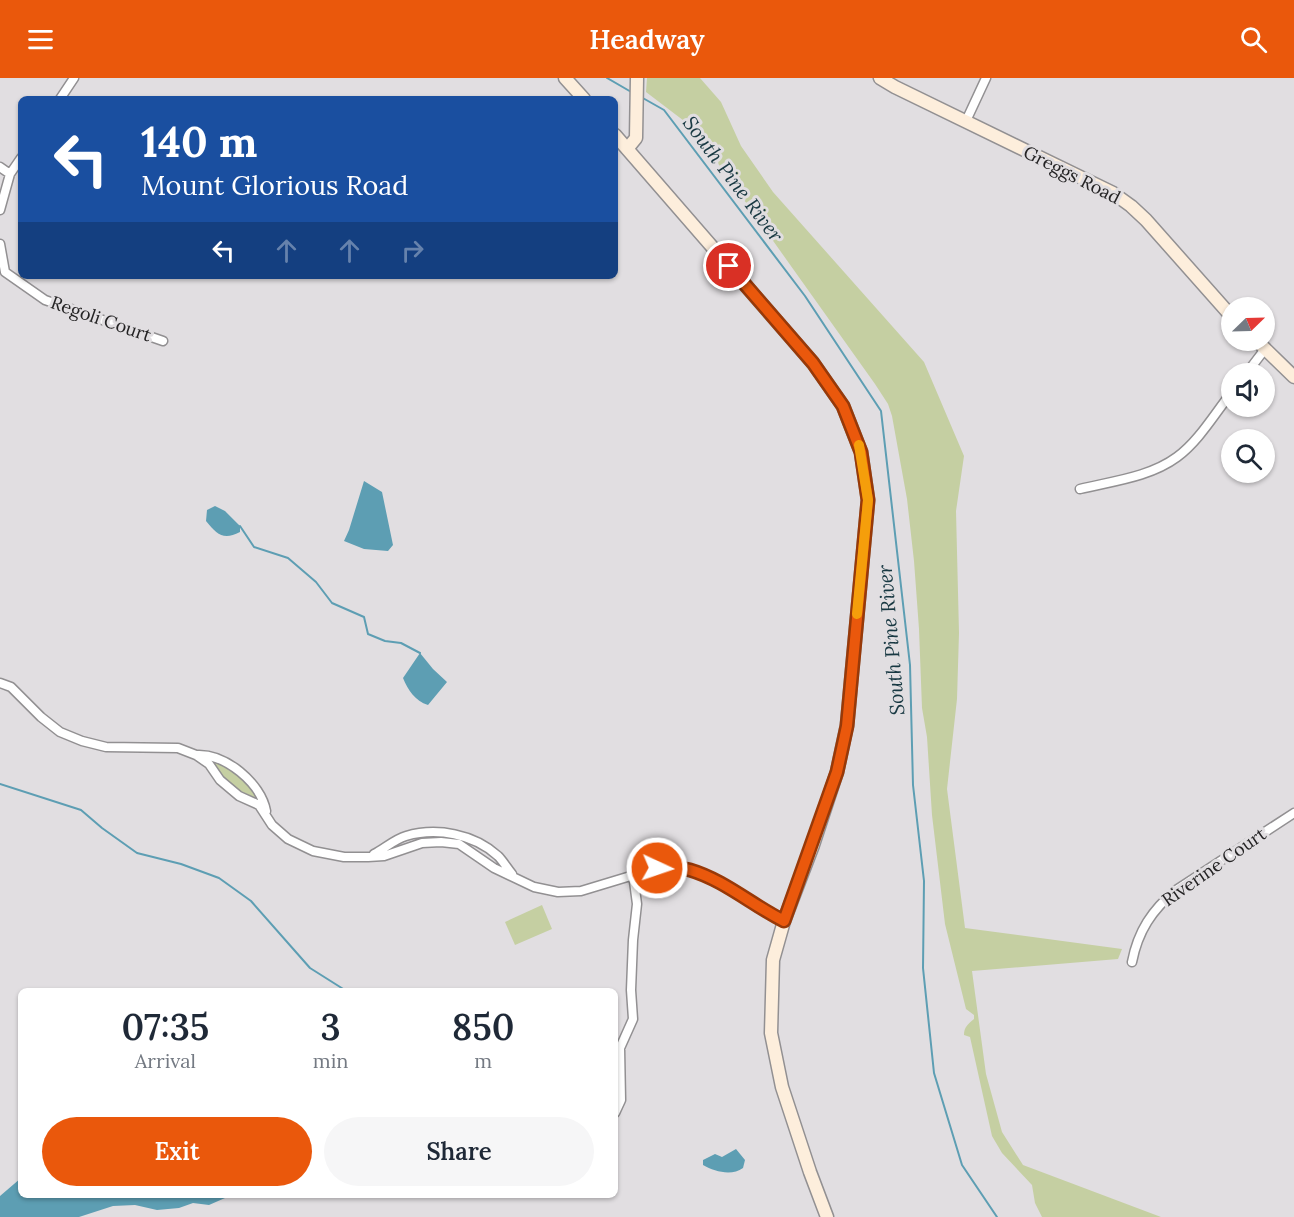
<!DOCTYPE html>
<style>
:root{--surface:#fff;--page:#f6f6f7;--text:#1f2937;--muted:#747a83;--accent:#ea580c}
body{margin:0;font-family:Lora,serif;background:var(--page);color:var(--text);height:100vh;display:flex;flex-direction:column;font-size:22px;white-space:nowrap}
*{box-sizing:border-box;margin:0}
p{font-size:20px;color:var(--muted)}
.icon{flex:none;width:33px;height:33px;fill:none;stroke:currentColor;stroke-width:2;stroke-linecap:round;stroke-linejoin:round}
.map{position:relative;flex:1;overflow:hidden}
.details{position:absolute;left:18px;top:910px;width:600px;height:210px;display:flex;flex-direction:column;background:var(--surface);border-radius:9px;box-shadow:0 2px 4px #0004}
.details>*{flex:none}
.hud{position:absolute;left:18px;top:18px;width:600px;height:183px;border-radius:9px;box-shadow:0 2px 4px #0004;background:#1a4fa0;color:#fff;overflow:hidden}
.needle{width:39px;rotate:67deg}
.buttons{position:absolute;left:1221px;top:219px;display:grid;gap:12px}
.buttons a{display:grid;place-items:center;width:54px;height:54px;border-radius:50%;background:var(--surface);box-shadow:0 2px 4px #0004;font-size:30px}
.pin{position:absolute;display:grid;place-items:center;width:51px;height:51px;color:#fff;margin:-26px;border:3px solid #fff;border-radius:50%;box-shadow:0 2px 6px #0007}
.me{position:absolute;width:66px;margin:-33px;rotate:93deg;stroke-linejoin:round;filter:drop-shadow(0 0 4px #0008)}
.turn{display:flex;align-items:center;gap:21px;height:126px;padding:0 24px;font-size:27px}
.turn .icon{width:78px;height:78px;stroke-width:2.5}
.turn b{display:block;font-size:42px;line-height:51px}
.lanes{display:flex;align-items:center;height:57px;padding:0 24px;background:#0003;justify-content:center;gap:30px;direction:ltr}
.lanes .off{opacity:.35}
.eta{display:flex;justify-content:space-evenly;align-items:center;height:102px;text-align:center}
.eta b{font-size:36px;font-weight:600;line-height:42px}
.button{display:flex;gap:12px;margin-top:auto;padding:12px 24px}
.button a{flex:1;height:69px;border-radius:36px;background:var(--accent);color:#fff;font-size:24px;font-weight:600;line-height:69px;text-align:center}
.button a+a{background:var(--page);color:var(--text)}
header{display:flex;justify-content:space-between;align-items:center;height:78px;padding:0 24px;background:var(--accent);color:#fff;font-size:27px;font-weight:600}
.map>svg:first-child{display:block}
.green{fill:#c5cfa2}
.water{fill:#5d9eb3}
.lines{fill:none;stroke-linecap:round;stroke-linejoin:round}
.stream{stroke:#5d9eb3;stroke-width:2}
.street-casing{stroke:#929092;stroke-width:11}
.secondary-casing{stroke:#929092;stroke-width:15}
.street{stroke:#fff;stroke-width:8}
.secondary{stroke:#fdeedc;stroke-width:12}
.route-casing{stroke:#983908;stroke-width:15}
.route{stroke:#ea580c;stroke-width:10}
.slow{stroke:#f59e0b;stroke-width:10}
.labels{text-anchor:middle;stroke-width:6;stroke-linejoin:round;paint-order:stroke}
.street-label{font-size:18px;fill:#242324;stroke:#e1dee1}
.water-label{font-size:20px;font-style:italic;fill:#183842;stroke:#e1dee1}
</style>
<header><svg class="icon" aria-label="menu" viewBox="0 0 24 24"><path d="M4 6h16M4 12h16M4 18h16"/></svg>Headway<svg class="icon" aria-label="search" viewBox="0 0 24 24"><circle cx="10" cy="10" r="6"/><path d="M15 15l6 6"/></svg></header>
<div class="map">
<svg width="1294" height="1139" viewBox="0 0 1294 1139">
<rect width="100%" height="100%" fill="#e1dee1"/>
<!-- green -->
<path class="green" d="M647,0h53l21,24 20,44 32,46 151,170 40,94 -8,55 3,122 -2,66 -10,90 18,139 157,21 -4,10 -146,12 14,103 16,58 21,33 138,52h-119l-7,-14 -3,-18 -30,-32 -10,-17 -22,-99 -6,-2c0,-8 4,-11 10,-16v-4l-8,-6 -21,-85 -13,-109 -5,-78 -5,-29 -3,-79 -5,-68 -7,-62 -15,-83 -4,-12 -13,-20 -183,-257 -46,-35z
M208,676l29,15 30,41 -47,-30z
M542,827l10,24 -37,16 -10,-23z"/>
<!-- water -->
<path class="water" d="M364,403l18,11 11,53 -5,6 -24,-2 -20,-8 5,-11z
M215,428l10,5 15,15v6c-17,9 -23,2 -34,-11l1,-11z
M420,575l13,16 14,13 -19,23c-13,-4 -20,-15 -25,-27z
M736,1071l9,11 -2,8c-11,8 -28,4 -40,-3v-5l12,-6 7,3z
M21,1100v18h204v2l-16,7 -16,-2 -14,5 -22,2 -22,-5 -22,1 -34,11h-79v-21z"/>
<g class="lines">
<!-- stream -->
<path class="stream" d="M607,0l26,15
M641,19l23,13 141,186 76,115 29,254 3,120 11,96 -1,87 11,105 28,92 35,52
M240,448l14,21 34,11 28,24 16,21 32,14 4,17 17,7 16,2 19,10
M0,706l81,26 21,18 35,25 44,11 38,14 32,23 59,67 38,24"/>
<!-- street casing -->
<g class="street-casing">
<path id="street" d="M60,21l14,-21
M966,43l20,-43
M0,89l10,7
M0,132l10,-36 11,-16
M0,166l5,28 40,28 118,41
M1246,296l19,-25
M1080,411c33,-8 70,-12 97,-32 22,-16 38,-44 55,-65
M0,605l11,4 30,30 19,15 22,9 24,6 72,1 18,7 13,9 11,16 19,16 20,9 13,20 16,14 25,12 31,6h24l16,-1 38,-13 19,-1 18,2 35,24 40,19 24,5 23,-1 76,-23 32,1 45,22 24,17 26,13
M196,677c29,-2 65,28 70,56
M374,776c10,-5 21,-15 32,-18 31,-9 68,-2 92,20 5,5 9,12 14,18
M1132,884c6,-31 20,-52 44,-72l118,-77
M615,1035l6,-13 -1,-52 13,-29 -2,-29 2,-50 4,-36 -4,-30"/>
</g>
<!-- secondary casing -->
<g class="secondary-casing">
<path id="secondary" d="M565,0l19,21
M880,0l15,9 218,106 18,13 15,14 86,97
M615,57l198,228 30,43 18,46 7,48 -21,225 -10,47 -24,73 -29,76 -11,39 -2,73 11,54 28,85 17,45
M627,71l9,-11 1,-60
M1256,262l38,37"/>
</g>
<!-- street -->
<use href="#street" class="street"/>
<!-- secondary -->
<use href="#secondary" class="secondary"/>
</g>
<g class="lines">
<!-- route casing -->
<g class="route-casing">
<path id="route" d="M657,790c10,0 23,-1 33,2 34,10 62,35 94,51l53,-149 10,-46 21,-226 -7,-48 -18,-46 -30,-43 -84,-97"/>
</g>
<!-- route -->
<use href="#route" class="route"/>
<!-- slow -->
<path class="slow" d="M857,536l11,-114 -9,-55"/>
</g>
<g class="labels">
<!-- street labels -->
<g class="street-label">
<text transform="translate(1072 97) rotate(27)" y="6">Greggs Road</text>
<text transform="translate(101 241) rotate(19)" y="6">Regoli Court</text>
<text transform="translate(1214 789) rotate(-35)" y="6">Riverine Court</text>
</g>
<!-- water labels -->
<g class="water-label">
<text transform="translate(733 101) rotate(53)" y="7">South Pine River</text>
<text transform="translate(891 562) rotate(-95)" y="7">South Pine River</text>
</g>
</g>
</svg>
<div class="buttons">
<a><svg class="needle" viewBox="-14 -14 28 28"><path d="M0-13l5 13h-10z" fill="#e53935"/><path d="M0 13l5-13h-10z" fill="#747a83"/></svg></a>
<a><svg class="icon" aria-label="sound" viewBox="0 0 24 24"><path d="M4 9h4l5-4v14l-5-4H4zM17 9q2 3 0 6"/></svg></a>
<a><svg class="icon" aria-label="search" viewBox="0 0 24 24"><circle cx="10" cy="10" r="6"/><path d="M15 15l6 6"/></svg></a>
</div>
<div class="pin" style="left:729px;top:188px;background:#d93025"><svg class="icon" aria-label="arrive" viewBox="0 0 24 24"><path d="M6 21V4h12l-3 4 3 4H6"/></svg></div>
<svg class="me" style="left:657px;top:790px" viewBox="-20 -20 40 40"><circle r="17" fill="#ea580c" stroke="#fff" stroke-width="3"/><path d="M0-11L8 9 0 5-8 9z" fill="#fff"/></svg>
<div class="hud">
<div class="turn"><svg class="icon" aria-label="left" viewBox="0 0 24 24"><path d="M17 20v-9H6M10 6l-5 5 5 5"/></svg><div><b>140 m</b>Mount Glorious Road</div></div>
<div class="lanes"><svg class="icon" aria-label="left" viewBox="0 0 24 24"><path d="M17 20v-9H6M10 6l-5 5 5 5"/></svg><svg class="icon off" aria-label="ahead" viewBox="0 0 24 24"><path d="M12 20V5M6 11l6-6 6 6"/></svg><svg class="icon off" aria-label="ahead" viewBox="0 0 24 24"><path d="M12 20V5M6 11l6-6 6 6"/></svg><svg class="icon off" aria-label="right" viewBox="0 0 24 24"><path d="M7 20v-9h11M14 6l5 5-5 5"/></svg></div>
</div>
<section class="details">
<div class="eta">
<div><b>07:35</b><p>Arrival</p></div>
<div><b>3</b><p>min</p></div>
<div><b>850</b><p>m</p></div>
</div>
<div class="button"><a>Exit</a><a>Share</a></div>
</section>
</div>
